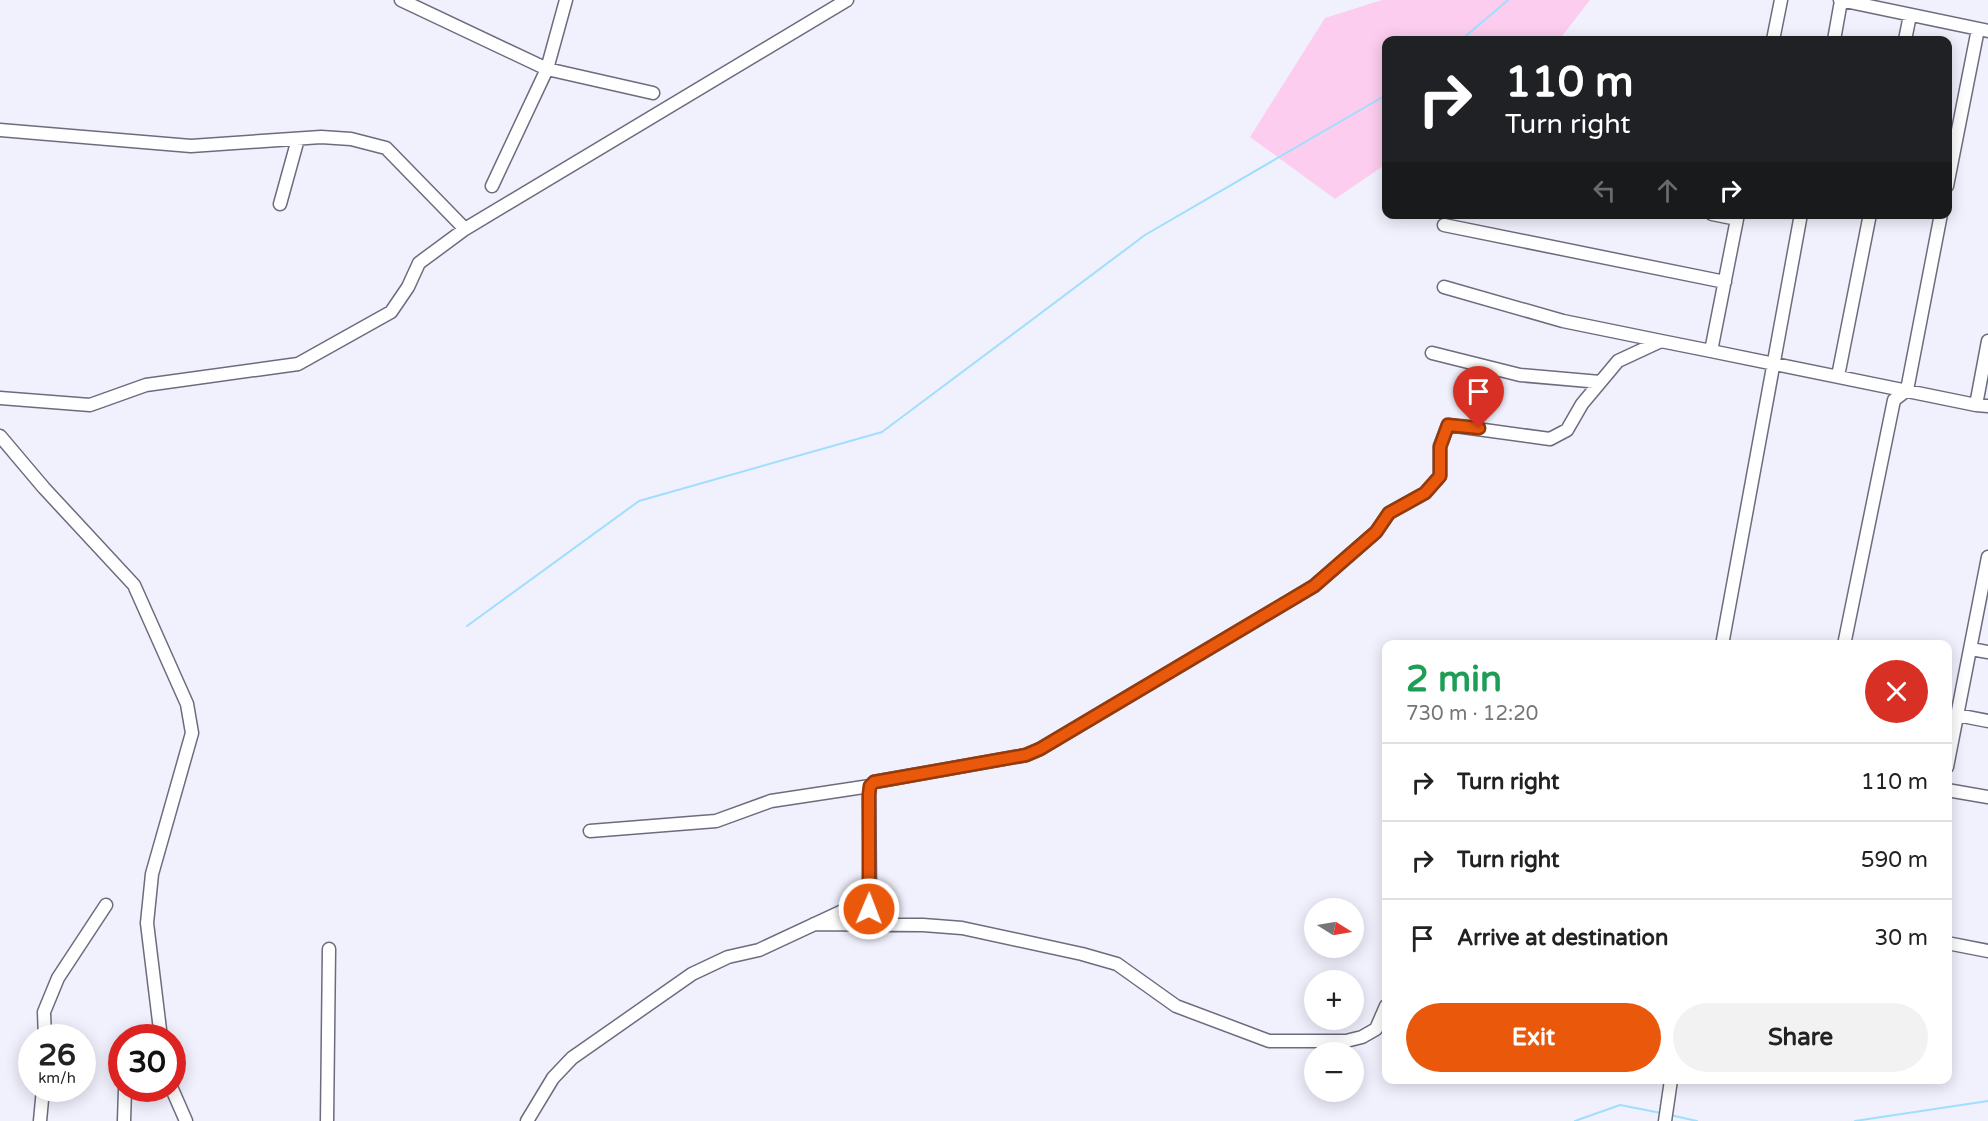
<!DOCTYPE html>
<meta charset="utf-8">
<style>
:root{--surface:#fff;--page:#f2f2f2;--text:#222;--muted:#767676;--line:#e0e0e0;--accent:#ea580c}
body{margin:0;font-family:"Varela Round",sans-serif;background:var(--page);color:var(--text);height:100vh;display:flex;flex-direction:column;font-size:22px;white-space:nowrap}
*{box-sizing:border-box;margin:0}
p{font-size:20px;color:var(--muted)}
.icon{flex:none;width:33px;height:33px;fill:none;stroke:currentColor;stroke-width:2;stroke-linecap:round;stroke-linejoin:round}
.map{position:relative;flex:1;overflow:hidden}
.side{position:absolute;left:1382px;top:640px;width:570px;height:444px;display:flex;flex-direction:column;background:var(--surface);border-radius:12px;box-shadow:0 3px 15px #0003}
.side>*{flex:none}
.banner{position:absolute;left:1382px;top:36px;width:570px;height:183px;border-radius:12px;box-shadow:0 3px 15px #0003;background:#202124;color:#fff;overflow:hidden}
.needle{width:39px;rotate:101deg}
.fabs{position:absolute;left:1304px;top:898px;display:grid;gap:12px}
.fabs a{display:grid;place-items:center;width:60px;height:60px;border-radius:50%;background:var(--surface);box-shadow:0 3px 15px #0003;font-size:30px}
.speed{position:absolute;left:18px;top:1024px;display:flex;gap:12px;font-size:30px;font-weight:700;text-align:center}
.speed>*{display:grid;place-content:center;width:78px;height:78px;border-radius:50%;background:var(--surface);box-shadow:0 3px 15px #0003;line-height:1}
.speed small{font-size:15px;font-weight:400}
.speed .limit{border:9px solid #d22;background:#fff;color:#111}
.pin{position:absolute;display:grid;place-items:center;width:51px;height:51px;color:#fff;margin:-62px -26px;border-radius:50% 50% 50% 0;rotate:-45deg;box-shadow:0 0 6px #0007}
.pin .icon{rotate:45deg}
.me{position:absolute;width:66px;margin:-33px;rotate:1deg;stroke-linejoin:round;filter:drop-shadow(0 0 4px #0008)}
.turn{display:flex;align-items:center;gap:21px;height:126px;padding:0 24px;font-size:27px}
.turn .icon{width:78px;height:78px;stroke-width:2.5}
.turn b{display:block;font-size:42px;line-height:51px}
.lanes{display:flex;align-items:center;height:57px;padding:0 24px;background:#0003;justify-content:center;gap:30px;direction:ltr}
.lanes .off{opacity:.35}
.round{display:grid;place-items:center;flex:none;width:63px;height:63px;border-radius:32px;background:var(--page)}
.summary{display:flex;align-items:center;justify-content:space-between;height:102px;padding:0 24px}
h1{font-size:36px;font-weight:700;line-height:45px;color:#1e9e55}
.action{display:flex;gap:12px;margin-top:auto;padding:12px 24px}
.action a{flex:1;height:69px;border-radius:36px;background:var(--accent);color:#fff;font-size:24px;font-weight:700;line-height:69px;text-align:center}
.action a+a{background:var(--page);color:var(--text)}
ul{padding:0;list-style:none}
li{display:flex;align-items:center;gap:18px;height:78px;padding:0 24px;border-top:2px solid var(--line)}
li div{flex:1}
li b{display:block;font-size:22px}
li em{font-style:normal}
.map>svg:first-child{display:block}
.green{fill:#fccdee}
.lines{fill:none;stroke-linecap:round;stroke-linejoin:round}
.stream{stroke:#a0defe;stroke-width:2}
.minor-casing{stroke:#6b6c7d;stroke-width:15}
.minor{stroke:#fff;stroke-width:12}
.route-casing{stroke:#983908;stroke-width:15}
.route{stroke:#ea580c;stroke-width:10}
</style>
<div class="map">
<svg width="1988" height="1121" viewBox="0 0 1988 1121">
<rect width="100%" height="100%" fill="#f0f1fd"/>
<!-- green -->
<path class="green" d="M1382,0h208l-31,40h-173v124l-51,35 -85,-62 75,-119z"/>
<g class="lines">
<!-- stream -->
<path class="stream" d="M1461,40l47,-40
M467,626l172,-125 243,-69 263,-197 241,-140
M1670,1115l27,6
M1575,1121l45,-16 41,8
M1855,1121l133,-20"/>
<!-- minor casing -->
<g class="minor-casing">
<path id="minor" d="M401,0l146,69 106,24
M1840,0l148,31
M1773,40l8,-40
M1834,40l7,-39
M1905,40l5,-25
M0,130l191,16 130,-9 30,2 35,9 79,81
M492,186l55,-117 19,-69
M1947,186l31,-157
M280,204l18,-65
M1712,214l25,5
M1444,225l281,57
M1444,287l119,34 98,20
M1988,341l-12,64 12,1
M1711,351l265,54
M1432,353l88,22 80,7
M1838,376l32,-162
M0,398l90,7 56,-20 152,-21 93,-52 17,-25 11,-24 46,-34 382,-229
M0,436l44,52 90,97 53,119 5,29 -40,141 -5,49 14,115
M1722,645l79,-431
M1844,645l50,-245 13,-10 34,-176
M1971,649l17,3
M1957,715l31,6
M1947,767l41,-210
M1947,790l41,7
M590,831l126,-10 55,-20 99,-15
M814,924l109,1 39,3 120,26 35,10 59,42 93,35h77l16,-4 14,-8 10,-23
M868,925l2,-32
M1947,943l41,8
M45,1038l-1,-26 14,-34 48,-73
M172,1089l14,32
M40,1121l3,-32
M124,1121l1,-32
M327,1121l2,-172
M527,1121l26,-43 19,-20 120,-84 36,-17 31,-7 103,-48 8,-9 -1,-99 1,-8 4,-4 152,-27 14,-6 274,-163 62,-54 13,-19 36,-20 15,-17v-30l8,-21 102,14 17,-9 15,-26 36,-43 43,-20 50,10 27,-137
M1665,1121l6,-41"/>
</g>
<!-- minor -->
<use href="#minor" class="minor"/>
</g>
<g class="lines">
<!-- route casing -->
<g class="route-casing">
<path id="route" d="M869,909v-115l1,-8 4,-4 152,-27 14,-6 274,-163 62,-54 13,-19 36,-20 15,-17v-29l8,-22 31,3"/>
</g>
<!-- route -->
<use href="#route" class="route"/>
</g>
</svg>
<div class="fabs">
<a><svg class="needle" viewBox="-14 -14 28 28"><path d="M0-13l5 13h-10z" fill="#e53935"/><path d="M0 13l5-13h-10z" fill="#767676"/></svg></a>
<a>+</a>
<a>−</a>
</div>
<div class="speed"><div>26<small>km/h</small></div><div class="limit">30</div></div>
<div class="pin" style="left:1479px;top:428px;background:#d93025"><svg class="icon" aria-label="arrive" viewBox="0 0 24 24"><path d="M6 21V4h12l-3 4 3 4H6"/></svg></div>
<svg class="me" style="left:869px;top:909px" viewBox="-20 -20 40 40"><circle r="17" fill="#ea580c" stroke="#fff" stroke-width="3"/><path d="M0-11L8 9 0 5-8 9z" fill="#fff"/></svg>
<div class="banner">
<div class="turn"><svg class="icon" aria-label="right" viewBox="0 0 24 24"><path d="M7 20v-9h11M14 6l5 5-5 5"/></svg><div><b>110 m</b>Turn right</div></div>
<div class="lanes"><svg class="icon off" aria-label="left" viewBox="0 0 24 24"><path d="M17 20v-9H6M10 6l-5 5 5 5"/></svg><svg class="icon off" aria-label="ahead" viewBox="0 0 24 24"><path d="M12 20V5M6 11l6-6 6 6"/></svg><svg class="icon" aria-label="right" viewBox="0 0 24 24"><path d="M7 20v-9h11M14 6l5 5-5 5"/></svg></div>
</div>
<section class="side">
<div class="summary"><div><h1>2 min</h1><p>730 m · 12:20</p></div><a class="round" style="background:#d93025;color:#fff"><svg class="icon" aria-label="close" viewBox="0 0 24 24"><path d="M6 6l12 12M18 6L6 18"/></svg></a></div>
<ul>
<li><svg class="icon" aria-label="right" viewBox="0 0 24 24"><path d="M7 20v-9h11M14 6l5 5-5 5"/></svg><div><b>Turn right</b></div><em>110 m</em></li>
<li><svg class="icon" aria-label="right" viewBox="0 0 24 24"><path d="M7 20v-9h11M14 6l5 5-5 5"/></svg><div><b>Turn right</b></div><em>590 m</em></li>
<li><svg class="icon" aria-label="arrive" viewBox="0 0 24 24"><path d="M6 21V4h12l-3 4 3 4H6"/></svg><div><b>Arrive at destination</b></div><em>30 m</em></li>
</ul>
<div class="action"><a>Exit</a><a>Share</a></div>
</section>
</div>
